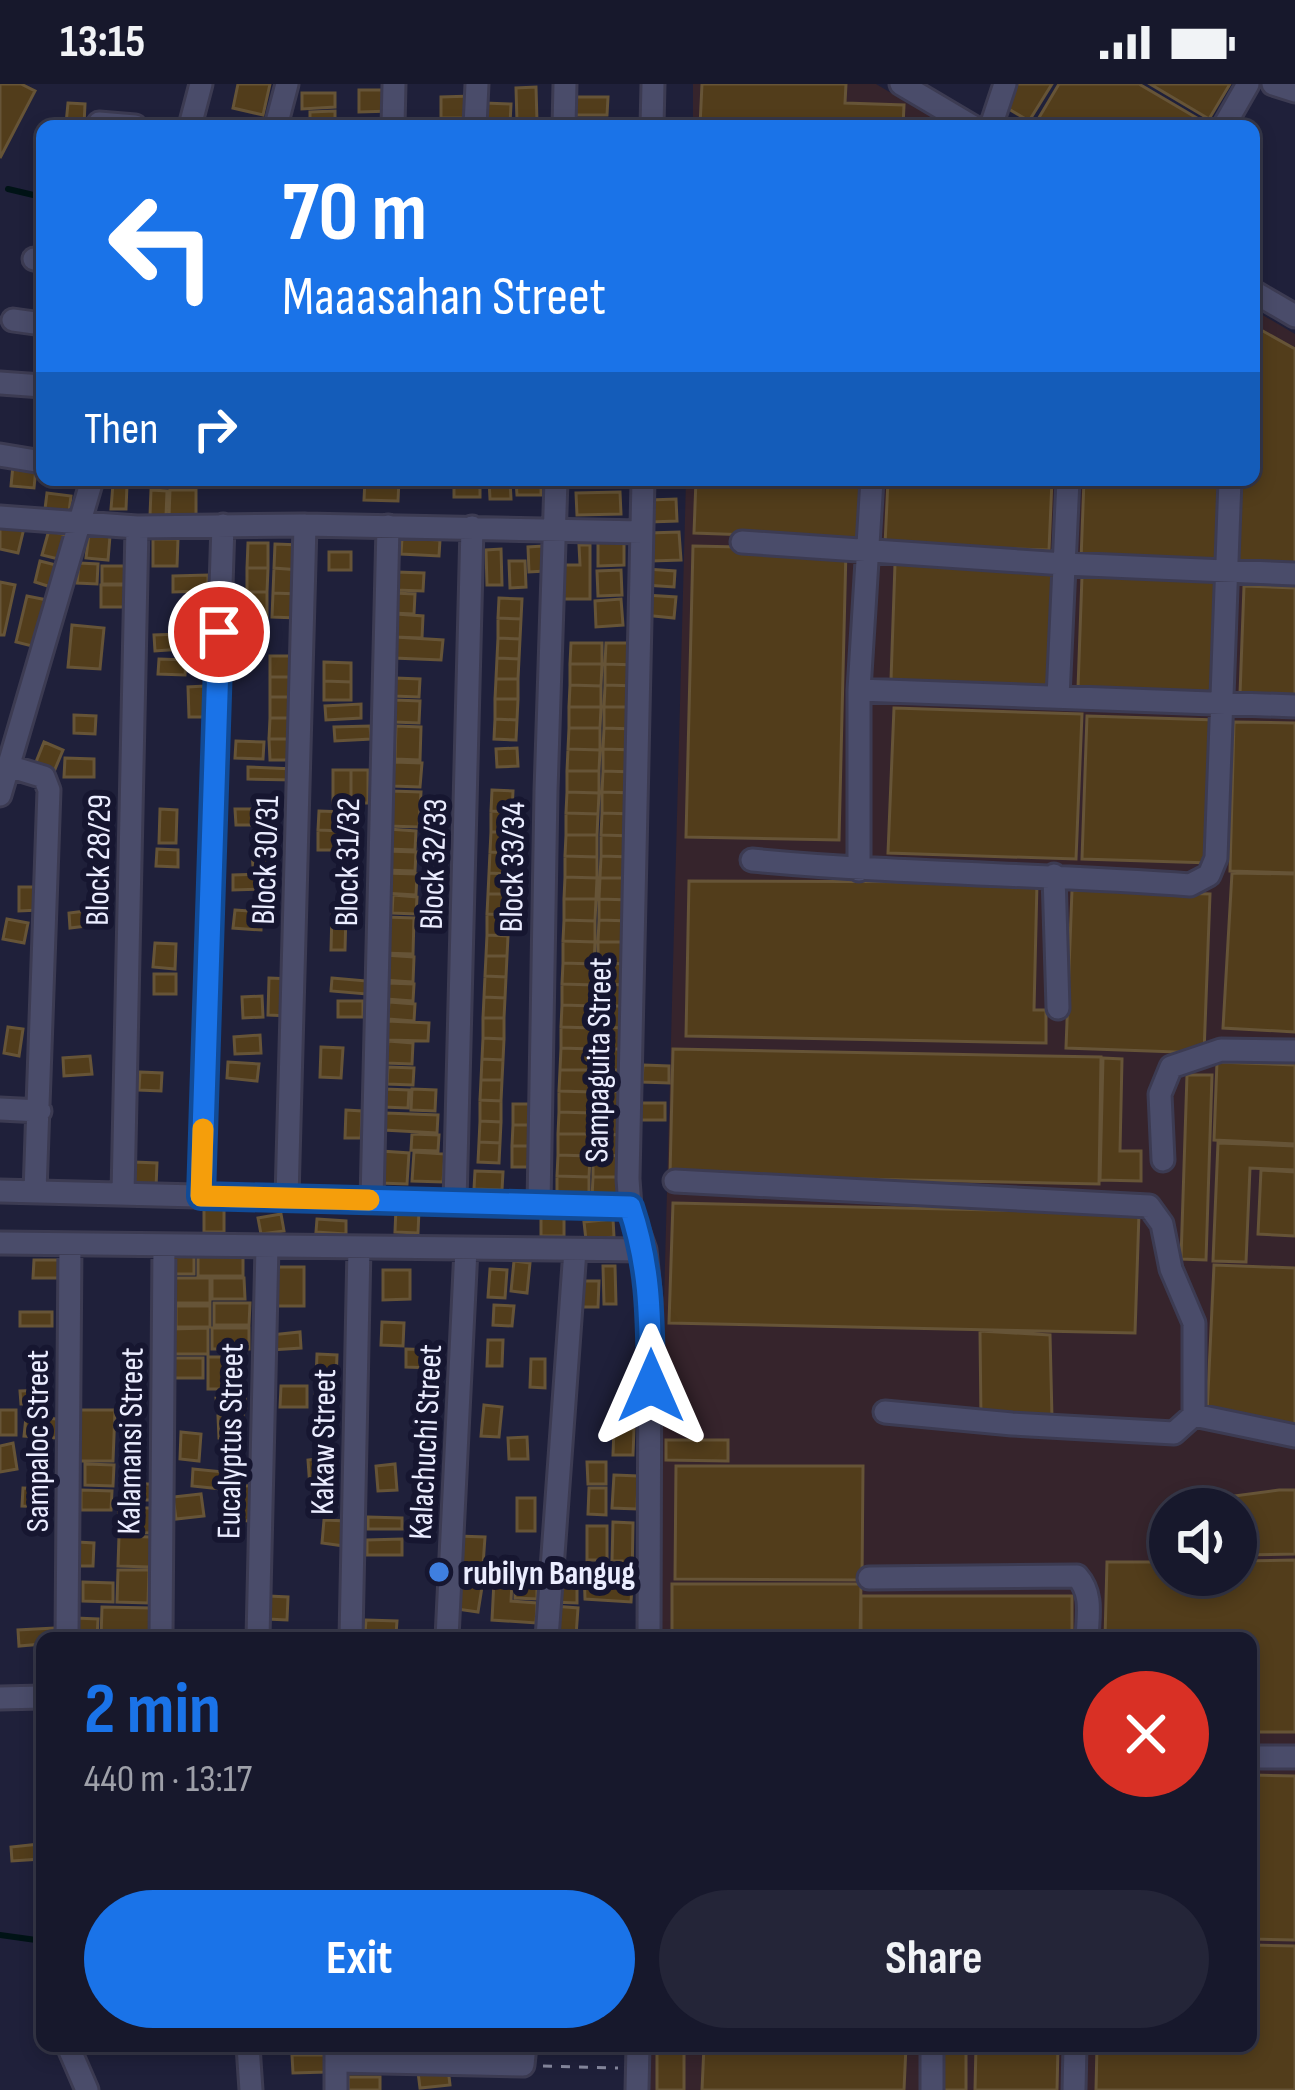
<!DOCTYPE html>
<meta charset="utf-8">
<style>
:root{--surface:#17182c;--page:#242538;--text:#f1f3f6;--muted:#9ea0a9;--line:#363748;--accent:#1a73e8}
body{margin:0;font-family:"Sofia Sans Condensed",sans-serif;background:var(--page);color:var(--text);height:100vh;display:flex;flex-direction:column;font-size:45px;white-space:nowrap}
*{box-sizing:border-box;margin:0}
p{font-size:39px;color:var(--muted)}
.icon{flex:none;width:66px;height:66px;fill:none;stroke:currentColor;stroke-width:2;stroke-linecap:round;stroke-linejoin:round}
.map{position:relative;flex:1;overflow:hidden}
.drawer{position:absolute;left:36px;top:1548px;width:1221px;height:420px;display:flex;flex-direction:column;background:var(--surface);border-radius:18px;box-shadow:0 6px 18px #0003,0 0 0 3px var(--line)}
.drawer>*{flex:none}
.guide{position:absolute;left:36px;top:36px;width:1224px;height:366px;border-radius:18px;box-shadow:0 6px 18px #0003,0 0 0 3px var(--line);background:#1a73e8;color:#fff;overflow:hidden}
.tools{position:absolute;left:1149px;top:1404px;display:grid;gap:24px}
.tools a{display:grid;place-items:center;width:108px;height:108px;border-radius:50%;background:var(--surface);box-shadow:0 6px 18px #0003,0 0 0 3px var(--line);font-size:60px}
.pin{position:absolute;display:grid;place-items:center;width:102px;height:102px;color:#fff;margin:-51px;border:6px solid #fff;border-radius:50%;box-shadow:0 3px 12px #0007}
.me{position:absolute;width:132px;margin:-66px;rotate:0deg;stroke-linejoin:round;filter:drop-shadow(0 0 9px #0008)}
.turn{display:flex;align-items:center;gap:42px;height:252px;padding:0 48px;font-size:54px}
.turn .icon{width:156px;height:156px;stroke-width:2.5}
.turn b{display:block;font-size:84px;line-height:102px}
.then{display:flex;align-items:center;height:114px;padding:0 48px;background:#0003;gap:24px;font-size:45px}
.round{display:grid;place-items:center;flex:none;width:126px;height:126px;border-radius:63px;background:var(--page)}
.head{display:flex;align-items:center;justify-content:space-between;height:204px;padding:0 48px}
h1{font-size:72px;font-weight:700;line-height:90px;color:var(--accent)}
.action{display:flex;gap:24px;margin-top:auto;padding:24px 48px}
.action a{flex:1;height:138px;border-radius:72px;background:var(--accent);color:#fff;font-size:48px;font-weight:700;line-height:138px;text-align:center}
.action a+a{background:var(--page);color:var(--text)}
.status{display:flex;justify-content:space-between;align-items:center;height:84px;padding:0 60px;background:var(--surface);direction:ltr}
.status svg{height:33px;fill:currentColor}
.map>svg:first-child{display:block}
.industrial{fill:#36242c;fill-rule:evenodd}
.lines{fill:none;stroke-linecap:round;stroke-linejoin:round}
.stream{stroke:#001316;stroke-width:6}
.building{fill:#523d1b;stroke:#665437;stroke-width:3}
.minor-casing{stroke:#3c3b52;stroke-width:27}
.path{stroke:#86889e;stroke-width:3;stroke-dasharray:9 9;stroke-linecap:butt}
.minor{stroke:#4a4c6a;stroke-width:21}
.route-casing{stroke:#114b97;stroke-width:30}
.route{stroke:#1a73e8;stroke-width:21}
.slow{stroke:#f59e0b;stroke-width:21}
.shop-dot{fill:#3f7fe0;stroke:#161630;stroke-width:4.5}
.labels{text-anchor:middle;stroke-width:12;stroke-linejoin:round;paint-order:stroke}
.street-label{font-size:33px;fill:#ebedff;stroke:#161630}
.poi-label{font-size:33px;font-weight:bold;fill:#ebedff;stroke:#161630;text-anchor:start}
</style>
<div class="status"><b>13:15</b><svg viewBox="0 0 49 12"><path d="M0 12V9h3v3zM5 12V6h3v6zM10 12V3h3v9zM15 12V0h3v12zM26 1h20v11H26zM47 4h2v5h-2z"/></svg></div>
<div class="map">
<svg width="1295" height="2006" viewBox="0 0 1295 2006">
<rect width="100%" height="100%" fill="#1f203a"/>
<!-- industrial -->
<path class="industrial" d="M693,0h183l71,42h-254z
M1254,226l41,24v1756h-645v-44h601v-408h-596l31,-1158h568zM1170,1425h66v66h-66z"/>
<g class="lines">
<!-- stream -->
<path class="stream" d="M8,105l34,8
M0,1851l36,5"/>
</g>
<!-- building -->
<path class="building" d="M0,0h21l14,7 -35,67z
M238,0h32l-7,31 -30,-7z
M702,0h144l-1,19 59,2 -1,21h-203z
M1015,0h37l-23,37 -27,-16z
M1059,0h80l63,37 -3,5h-165z
M1150,0h80l-21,35z
M536,3l1,35h-20l-1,-34z
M359,6h32l1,21 -33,1z
M302,9h33v14l-33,2z
M472,12v22h-31v-21z
M574,13h34l-1,18h-33z
M68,19l17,1 -1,21 -18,-1z
M484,19l27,1 -1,20h-26z
M335,27v15h-25v-14z
M1254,242l41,23v218l-58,-2 3,-85h14z
M13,381l23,3 -2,20 -23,-2z
M365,396h34l-1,21 -34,-1z
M454,396h26v17h-26z
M489,396h21l1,19h-21z
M516,396h25v15h-24z
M696,396h168l-2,59 -168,-6z
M888,396h164l-3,70 -164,-5z
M1084,396h135l-2,82 -136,-2z
M113,400l14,1 -1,24h-15z
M151,406l16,1 -1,25h-16z
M170,406h26v27h-27z
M620,408l1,22 -44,1 -1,-22z
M47,409l24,3 -3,24 -24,-3z
M676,415l1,22 -27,1v-22z
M0,438l24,6 -6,25 -18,-4z
M49,446l20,6 -7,24 -20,-5z
M679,448l2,28 -30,1 -2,-28z
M89,449l21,3 -2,24 -22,-2z
M402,454l38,2 -1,16 -38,-2z
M153,455h25l-1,27h-24z
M598,455h26v26l-26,1z
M248,459h20v25h-21z
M275,460l25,1 -1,25 -25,-2z
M579,461h11v54h-27l1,-34h16z
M543,462l2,25 -16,1 -1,-25z
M693,462l153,3 -7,291 -153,-3z
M501,465l1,36h-15l-1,-35z
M329,468h22v18h-22z
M40,477l20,5 -6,22 -19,-6z
M509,477h16l1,26 -16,1z
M79,479l19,1 -1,20 -20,-1z
M895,480l160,5 -5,117 -159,-6z
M102,482h28l-1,18h-27z
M247,484h21l-1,24h-20z
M274,484l25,2 -1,24 -25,-1z
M646,485l29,2 -1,16 -29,-2z
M621,486l1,25 -24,1 -1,-25z
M396,488l28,1 -1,18 -28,-1z
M208,491v16l-35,1v-16z
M1082,492l138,4 -4,113 -138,-5z
M0,498l15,3 -11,50h-4z
M101,501h30l-1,22h-29z
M1244,502l51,2v107l-55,-1z
M247,508h20v25l-20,-1z
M273,509l25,1 -1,24 -25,-1z
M393,509l22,1 -1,20 -22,-1z
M645,511l31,2 -2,21 -31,-3z
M27,512l20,4 -11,47 -20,-5z
M499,514l23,1 -1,20 -23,-1z
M189,515h19l-1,31h-20z
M621,515l2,26 -27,2 -1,-26z
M396,530l27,2 -1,22 -27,-1z
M498,534l23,1 -1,20 -22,-1z
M72,541l32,3 -4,41 -32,-2z
M181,550l1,15 -27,2 -1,-16z
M395,553l48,3 -2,20 -47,-2z
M498,554l22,1 -1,20 -22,-1z
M571,559h31v21h-32z
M606,559h32l-1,22 -32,-1z
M270,572h31v21h-31z
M497,574l22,1 -1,20h-22z
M159,575l27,1 -1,15 -27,-1z
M324,578l27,1v19l-27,-1z
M570,580h32l-1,22 -31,-1z
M605,580l32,1v21l-32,-1z
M270,593h31v20h-31z
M395,594l25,1 -1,18 -26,-1z
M496,595h22v20h-23z
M324,597l27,1v18h-27z
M570,601l31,1v21h-32z
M605,601l32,1 -1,21h-32z
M204,602l1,31h-16l-1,-30z
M270,613h31v21h-31z
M495,615h23l-1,21 -22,-1z
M395,616l25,1 -1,22 -25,-1z
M361,620v14l-35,2 -1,-14z
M569,623h32l-1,21h-31z
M604,623h32l-1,22 -31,-1z
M894,624l188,6 -6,145 -188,-6z
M74,631l22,1 -1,18 -21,-1z
M1087,632l130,4 -6,143 -129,-4z
M270,634h31v21h-32z
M495,635l22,1 -1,20 -22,-1z
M1234,638l61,1v150l-65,-2z
M370,642l1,13 -36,2 -1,-14z
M396,642l25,1 -1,33 -25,-1z
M569,644h31v22l-32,-1z
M604,644l31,1v21l-32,-1z
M269,655h32l-1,21h-30z
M236,657l28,1 -1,17 -28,-1z
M44,658l19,8 -10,24 -19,-7z
M517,664l1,18 -21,1 -1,-18z
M568,665l32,1 -1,21h-32z
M603,665l32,1 -1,22 -31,-1z
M65,674l29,1v18h-30z
M394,678l28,1 -2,24 -27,-1z
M248,683l46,2 -1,11 -45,-1z
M333,686h18v33h-18z
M351,686h17v33h-17z
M567,687h32v22l-32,-1z
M603,687l31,1v21l-32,-1z
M492,706l21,1 -1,21 -21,-1z
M390,707l31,1 -2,35 -31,-1z
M567,708l32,1 -1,21 -32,-1z
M602,708l32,1 -1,21 -31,-1z
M160,725l17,1 -1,33h-17z
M235,725h28v16h-27z
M319,727l25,1 -1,19 -25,-1z
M491,727l21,1v20h-21z
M566,729l32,1 -1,21h-31z
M602,729l31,1v22l-32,-1z
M388,745l28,2 -1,19 -28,-1z
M318,746l25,1 -1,19h-24z
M491,748h21l-1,21 -21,-1z
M566,751h31v22l-32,-1z
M601,751l32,1 -1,21 -31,-1z
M157,765l21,1v17l-22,-1z
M277,765l1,17 -25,1 -1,-17z
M386,767l30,1 -1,19 -30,-1z
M490,768l21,1 -1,21 -21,-1z
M565,772l32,1v21l-32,-1z
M601,772l31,1v21h-32z
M384,789l33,1 -1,21 -33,-2z
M489,789l21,1 -1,20h-21z
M1232,789l63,1v158l-72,-4z
M267,790v15l-34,1v-15z
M565,793l32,1 -1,21h-32z
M600,794h32l-1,22 -32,-1z
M689,797l348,1 -3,128h12v33l-360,-7z
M19,803h20v23l-20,1z
M1072,806l138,4 -6,159 -138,-5z
M488,810h21l-1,21 -21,-1z
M393,811l24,2 -1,17 -24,-1z
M564,815h32l-1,22 -31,-1z
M599,815l32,1v21l-32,-1z
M94,826l1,15 -25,3 -1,-15z
M235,826l27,2 -1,18 -28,-2z
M332,829h14l-1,37h-14z
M487,830l21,1v21l-21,-1z
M385,833l29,1 -1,36 -30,-1z
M7,835l21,4 -4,20 -21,-4z
M564,836l31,1v21l-32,-1z
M599,836l32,1 -1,21h-32z
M487,851l21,1 -1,20h-21z
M563,857l32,1 -1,22 -31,-1z
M598,858h32l-1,22 -31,-1z
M155,859l21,1 -1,25 -22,-2z
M384,871l30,2 -1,25 -31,-2z
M486,872h21l-1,21 -21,-1z
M563,879l31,1v21l-32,-1z
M598,879l31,1v21l-32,-1z
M154,890h22v20h-22z
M485,892l21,1 -1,21 -21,-1z
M269,894l22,1 -1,37 -22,-1z
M332,894l35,3 -1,13 -35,-3z
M387,899l27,1 -1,17 -27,-2z
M562,900l32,1 -1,21 -31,-1z
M597,900l32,1v21h-32z
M262,912l1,21 -20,1 -1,-21z
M484,913l21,1 -1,20h-21z
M338,917h25v16h-25z
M389,918l26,2 -1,17 -26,-2z
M562,921l31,1v22l-32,-1z
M597,922h32l-1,22 -32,-1z
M483,934h21v21l-21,-1z
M387,937l42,2 -1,18 -42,-1z
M8,943l15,2 -4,27 -15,-3z
M561,943l32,1 -1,21 -31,-1z
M596,943l32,1 -1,21h-31z
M260,951l1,18 -26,1 -1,-17z
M483,954l21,1 -1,21 -21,-1z
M388,957l25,2 -1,21 -26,-1z
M321,963l22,1 -2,30 -21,-1z
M561,964l31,1v21h-32z
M596,965h31v21h-32z
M673,965l428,8 -2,127 -429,-9z
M90,972l2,18 -28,2 -1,-18z
M1103,974l19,1 -2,92h21v30l-41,-1z
M482,975l21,1 -1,20h-21z
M228,978l31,2 -2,17 -30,-3z
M1217,978l78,3v79l-81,-4z
M643,981l26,1v17l-27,-1z
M388,983l26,1 -1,17 -26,-1z
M560,986h32l-1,22 -32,-1z
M595,986h32l-1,22 -31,-1z
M140,988l22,1 -1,18 -22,-1z
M1187,991h25l-6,185 -25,-1z
M481,996h21l-1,21 -21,-1z
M384,1005l25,1 -1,18 -25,-1z
M412,1005l24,1 -1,21 -24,-1z
M559,1007l32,1v21l-32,-1z
M595,1007l31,1v21h-32z
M480,1016l21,1v21l-21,-1z
M635,1019h30v17h-30z
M513,1020h24l-1,21h-23z
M346,1026l16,1 -1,27h-16z
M559,1028l32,1 -1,21h-32z
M385,1029l53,2 -1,18 -53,-3z
M594,1029h32v22l-32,-1z
M480,1037l21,1 -1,21 -21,-1z
M513,1041h23v21h-24z
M412,1050l27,1 -1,16 -27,-1z
M558,1050h32v22l-32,-1z
M594,1050l32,1 -1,21 -32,-1z
M479,1058l21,1 -1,20 -21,-1z
M1218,1059l77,3v24l-45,-2 -4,94 -33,-1z
M512,1062h24l-1,21h-23z
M381,1067l28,2 -2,31 -28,-1z
M414,1068l31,2 -2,28 -31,-1z
M558,1071l32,1 -1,21 -32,-1z
M593,1071l32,1 -1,21h-31z
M134,1078l23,1 -1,25 -23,-1z
M1261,1086l34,2v64l-37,-2z
M475,1087l28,1 -1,18 -28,-1z
M557,1092l32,1v21h-32z
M593,1093h31v22l-32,-1z
M673,1119l466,10 -4,120 -466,-10z
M204,1121h20v27h-20z
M396,1124l23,2 -1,23 -23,-1z
M281,1130l3,17 -23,3 -3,-16z
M541,1131h23v21h-23z
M317,1135l29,2v13l-30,-2z
M613,1135l1,18 -28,3 -2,-18z
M172,1163h22v27h-22z
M198,1164h45v28h-45z
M34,1176h27v18h-28z
M514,1177l16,2 -3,30 -16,-2z
M1214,1181l81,3v160l-88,-14z
M603,1182h12l1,38h-12z
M271,1183h33v39h-32z
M490,1185l17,1 -2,28 -17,-1z
M383,1186h27v29l-27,1z
M171,1194h39v25h-39z
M212,1194h32l1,21h-33z
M582,1197h17l-1,26h-17z
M214,1219h36l-1,22h-35z
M494,1221l20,1 -2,20 -19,-1z
M176,1222h34v21h-34z
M20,1228h32v14h-32z
M382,1238l22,1 -1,23 -22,-1z
M208,1244v26h-37v-25z
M212,1244h37v21h-37z
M980,1247l70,4 2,83 -71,1z
M300,1248l1,16 -30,2 -1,-15z
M488,1256h15l-1,26h-15z
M406,1265l27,1v18l-27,-1z
M317,1270l20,1 -1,26 -20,-1z
M208,1273h34v32h-34z
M173,1274h30v20h-30z
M531,1275h14v29l-15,-1z
M281,1302h26v21h-27z
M49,1306l1,13 -29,1 -1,-13z
M333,1308l3,19 -18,3 -3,-19z
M245,1311l1,13 -28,3 -2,-13z
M484,1321l18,2 -3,30 -18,-1z
M0,1326h16v25h-16z
M80,1326h35l-2,51h-34z
M243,1330l2,23 -26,1 -1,-22z
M26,1333l31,2 -1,19 -32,-2z
M614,1344l20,1 -1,26h-20z
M181,1348l20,2 -2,27 -19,-2z
M527,1353l1,22h-19l-1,-21z
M666,1356h62v21l-62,-1z
M13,1359l4,26 -17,3v-26z
M324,1374l2,29 -16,1 -2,-28z
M587,1378h19v22h-18z
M85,1380l29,1 -1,21 -28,-1z
M395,1380l2,26 -19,1 -2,-25z
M676,1382h187l-1,114 -187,-1z
M193,1385l31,3 -2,17 -30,-3z
M614,1391l24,1 -1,33 -25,-1z
M122,1400h32l1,16h-33z
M233,1401l17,1 -1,35 -17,-1z
M23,1404l27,1 -1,18 -27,-1z
M589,1404h17v27l-18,-1z
M81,1406l31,1 -1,19h-30z
M1279,1406h16v64l-59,1 -2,-59z
M201,1410l3,22 -28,3 -3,-22z
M517,1414h18v33h-18z
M119,1424h33l-1,25 -33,-1z
M368,1433l34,1v11h-34z
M324,1436l23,1 -3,25 -22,-3z
M613,1438l20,1 -1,57h-10v-19h-10z
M587,1442h20v34h-20z
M119,1452l32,1 -1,30 -32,-1z
M457,1452l28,1 -2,28 -27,-1z
M402,1455v16h-35v-15z
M77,1458l17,1 -1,23h-17z
M1295,1476v172h-44v-94h-146l2,-76h63v13h66v-14z
M618,1483v18l14,1 -1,16 -46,-3 -1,-31z
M118,1486h31l-1,33 -31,-1z
M515,1493h22v22l-22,-1z
M553,1494l24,1v24l-25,-1z
M494,1497l18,1 -1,19 26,2 -1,20 -44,-3z
M83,1498l30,1v19l-30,-1z
M461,1500l21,3 -4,25 -21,-3z
M672,1500h189l-1,54h-188z
M268,1512l20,1 -1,23 -20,-1z
M861,1512h211v42h-211z
M553,1522l25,2 -2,28 -25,-1z
M102,1523l49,1 -1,30h-49z
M75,1534l23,1 -1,19h-23z
M366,1536l31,1 -1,13 -31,-1z
M54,1544l1,10h-13v6l-23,2 -1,-16z
M1251,1691l44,1v164l-44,-1z
M40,1760l1,15 -29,2 -1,-14z
M1251,1861l44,1v144h-199l1,-44h154z
M657,1962h27v44h-27z
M704,1962h202l-2,44h-202z
M937,1962h29v44h-29z
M976,1962h82l-1,44h-82z
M292,1971h33l1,17 -33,1z
M448,1984l2,17 -30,3 -2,-16z
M348,1993h32v13h-32z"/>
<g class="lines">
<!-- minor casing -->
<g class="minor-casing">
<path id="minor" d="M901,0l71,42
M1273,0l22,7
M99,39l36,3
M190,42l11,-42
M276,42l11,-42
M393,42l1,-42
M475,42l2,-42
M564,42l1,-42
M652,42l1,-42
M991,42l14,-42
M1224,42l24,-42
M34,175l8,1
M1254,208l41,24
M13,236l29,4
M0,299l42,3
M0,371l42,7
M643,396l-15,699 2,28 15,43 5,49 -1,339
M0,433l137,10 168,-2 337,7
M742,458l322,22 231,10
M859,606l436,16
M1058,613l10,-217
M8,682l36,11 5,13 -14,402
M0,711l92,-315
M752,776c146,14 292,14 438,25l19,-10 7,-17 14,-378
M859,786v-180l13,-210
M1054,791l4,133
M0,1025l40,2
M1163,1076l-3,-66 11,-27 50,-17 74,1
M675,1097l474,25 13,18 9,45 23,54v92
M0,1107l630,16
M123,1110l14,-667
M201,1112l22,-671
M287,1114l18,-673
M372,1116l16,-674
M455,1119l17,-676
M539,1121l7,-414 10,-311
M0,1159l645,7
M885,1328l127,12 162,9 20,-18 101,21
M869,1494l208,-2c16,18 11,39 10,62
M67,1554l3,-394
M161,1554l3,-393
M258,1554l9,-392
M351,1554l8,-391
M447,1554l19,-389
M547,1554l28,-388
M0,1614l42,-1
M1251,1673h44
M68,1962l19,44
M248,1962l3,44
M336,1962v44
M932,1962v44
M336,1977l187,4 2,-19
M637,2006l1,-44
M1074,2006l1,-44"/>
</g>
<!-- path -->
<path class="path" d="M543,1982l75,2"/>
<!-- minor -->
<use href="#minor" class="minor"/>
</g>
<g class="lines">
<!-- route casing -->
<g class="route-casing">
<path id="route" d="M219,548l-18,564 429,11c21,62 20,114 21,179"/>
</g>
<!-- route -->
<use href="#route" class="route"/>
<!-- slow -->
<path class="slow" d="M203,1045l-2,67 168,4"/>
</g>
<!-- markers -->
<circle class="shop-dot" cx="439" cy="1488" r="12"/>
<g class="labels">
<!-- street labels -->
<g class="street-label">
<text transform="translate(97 776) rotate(-89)" y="12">Block 28/29</text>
<text transform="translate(264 776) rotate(-88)" y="12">Block 30/31</text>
<text transform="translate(346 778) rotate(-89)" y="12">Block 31/32</text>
<text transform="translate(432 780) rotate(-88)" y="12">Block 32/33</text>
<text transform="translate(511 783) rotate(-89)" y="12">Block 33/34</text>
<text transform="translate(597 976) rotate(-89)" y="12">Sampaguita Street</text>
<text transform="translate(36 1357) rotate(-90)" y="12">Sampaloc Street</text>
<text transform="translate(129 1357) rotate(-89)" y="12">Kalamansi Street</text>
<text transform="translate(229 1357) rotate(-89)" y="12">Eucalyptus Street</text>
<text transform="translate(322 1358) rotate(-89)" y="12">Kakaw Street</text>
<text transform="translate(424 1358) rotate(-87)" y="12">Kalachuchi Street</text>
</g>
<!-- poi labels -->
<g class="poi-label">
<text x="463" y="1500">rubilyn Bangug</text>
</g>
</g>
</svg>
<div class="tools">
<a><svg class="icon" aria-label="sound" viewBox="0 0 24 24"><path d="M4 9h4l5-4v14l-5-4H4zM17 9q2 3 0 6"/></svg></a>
</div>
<div class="pin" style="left:219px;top:548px;background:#d93025"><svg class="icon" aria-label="arrive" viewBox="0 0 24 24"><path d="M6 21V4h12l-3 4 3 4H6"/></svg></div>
<svg class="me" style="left:651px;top:1302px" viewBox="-20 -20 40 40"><path d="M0-17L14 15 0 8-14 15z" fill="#1a73e8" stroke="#fff" stroke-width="4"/></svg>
<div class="guide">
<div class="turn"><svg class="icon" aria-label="left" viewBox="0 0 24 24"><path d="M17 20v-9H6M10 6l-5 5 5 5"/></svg><div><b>70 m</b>Maaasahan Street</div></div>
<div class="then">Then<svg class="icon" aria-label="right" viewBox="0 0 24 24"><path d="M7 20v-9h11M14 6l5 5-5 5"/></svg></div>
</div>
<section class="drawer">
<div class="head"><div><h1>2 min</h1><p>440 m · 13:17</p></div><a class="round" style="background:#d93025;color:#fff"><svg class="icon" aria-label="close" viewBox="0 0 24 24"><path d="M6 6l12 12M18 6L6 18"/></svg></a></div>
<div class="action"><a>Exit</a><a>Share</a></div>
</section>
</div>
